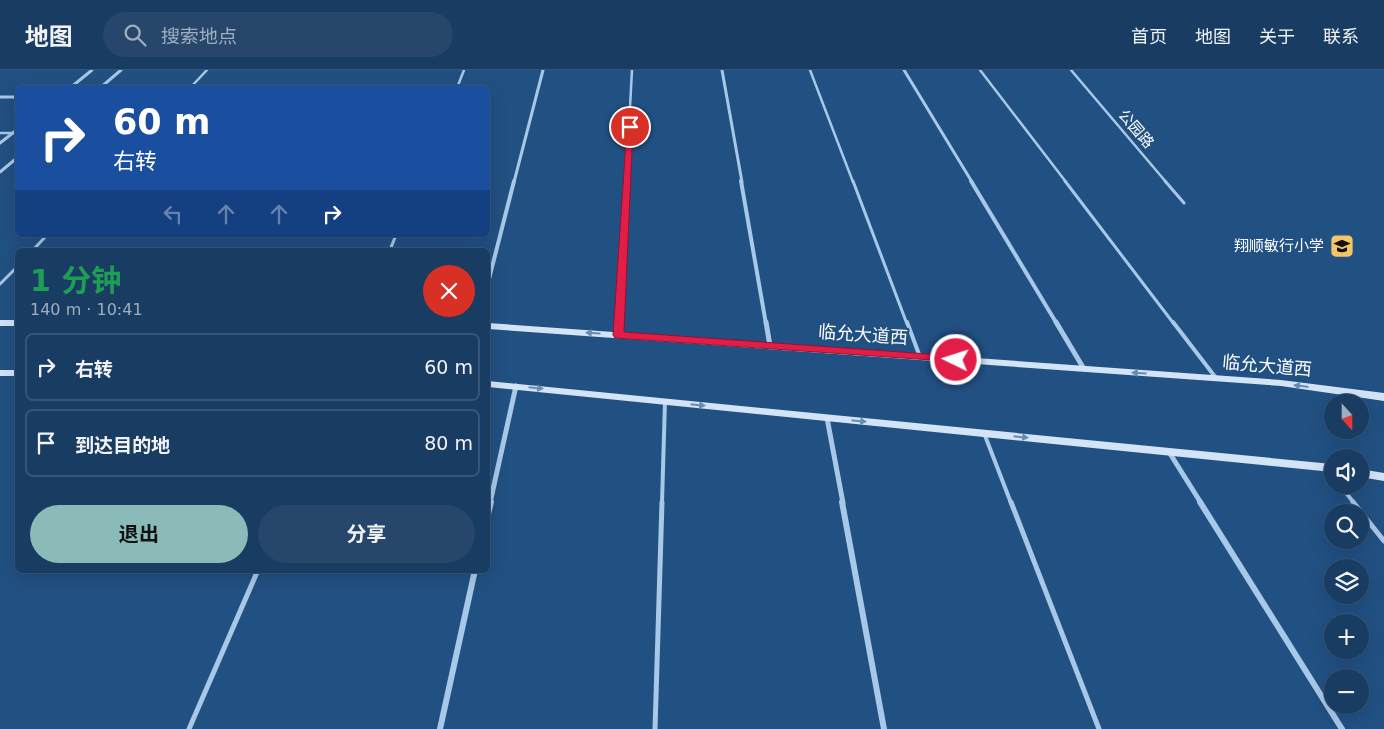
<!DOCTYPE html>
<html lang="zh">
<meta charset="utf-8">
<style>
:root{--surface:#193c62;--page:#26476b;--text:#f1f3f6;--muted:#9fadbe;--line:#375677;--accent:#8bbbb9}
body{margin:0;font-family:"DejaVu Sans","Noto Sans SC",sans-serif;background:var(--page);color:var(--text);height:100vh;display:flex;flex-direction:column;font-size:19px;white-space:nowrap}
*{box-sizing:border-box;margin:0}
p{font-size:16px;color:var(--muted)}
.icon{flex:none;width:28px;height:28px;fill:none;stroke:currentColor;stroke-width:2;stroke-linecap:round;stroke-linejoin:round}
.map{position:relative;flex:1;overflow:hidden}
.side{position:absolute;left:15px;top:178px;width:475px;height:325px;display:flex;flex-direction:column;background:var(--surface);border-radius:8px;box-shadow:0 5px 20px #0002,0 0 0 1px var(--line)}
.side>*{flex:none}
.top-card{position:absolute;left:15px;top:15px;width:475px;height:152px;border-radius:8px;box-shadow:0 5px 20px #0002,0 0 0 1px var(--line);background:#1a4fa0;color:#fff;overflow:hidden}
.needle{width:32px;rotate:159deg}
.fabs{position:absolute;left:1324px;top:324px;display:grid;gap:10px}
.fabs a{display:grid;place-items:center;width:45px;height:45px;border-radius:50%;background:var(--surface);box-shadow:0 5px 20px #0002,0 0 0 1px var(--line);font-size:25px}
.pin{position:absolute;display:grid;place-items:center;width:42px;height:42px;color:#fff;margin:-21px;border:2px solid #fff;border-radius:50%;box-shadow:0 1px 5px #0007}
.me{position:absolute;width:55px;margin:-28px;rotate:274deg;stroke-linejoin:round;filter:drop-shadow(0 0 4px #0008)}
.turn{display:flex;align-items:center;gap:18px;height:105px;padding:0 15px;font-size:22px}
.turn .icon{width:65px;height:65px;stroke-width:2.5}
.turn b{display:block;font-size:35px;line-height:42px}
.lanes{display:flex;align-items:center;height:48px;padding:0 15px;background:#0003;justify-content:center;gap:25px;direction:ltr}
.lanes .off{opacity:.35}
.round{display:grid;place-items:center;flex:none;width:52px;height:52px;border-radius:26px;background:var(--page)}
.summary{display:flex;align-items:center;justify-content:space-between;height:85px;padding:0 15px}
h1{font-size:30px;font-weight:700;line-height:38px;color:#1e9e55}
.action{display:flex;gap:10px;margin-top:auto;padding:10px 15px}
.action a{flex:1;height:58px;border-radius:30px;background:var(--accent);color:#111;font-size:20px;font-weight:700;line-height:58px;text-align:center}
.action a+a{background:var(--page);color:var(--text)}
ul{padding:0;list-style:none}
li{display:flex;align-items:center;gap:15px;height:68px;margin:0 10px 8px;padding:0 5px;border:2px solid var(--line);border-radius:8px}
li div{flex:1}
li b{display:block;font-size:19px}
li em{font-style:normal}
header{display:flex;align-items:center;gap:30px;box-sizing:border-box;height:70px;padding:0 25px;background:var(--surface);border-bottom:1px solid var(--line)}
header strong{font-size:24px}
nav{display:flex;gap:28px;margin-inline-start:auto;font-size:18px}
.search{width:350px;height:45px;background:var(--page);display:flex;align-items:center;gap:12px;box-sizing:border-box;padding:0 18px;border-radius:28px;color:var(--muted);font-size:19px}
.map>svg:first-child{display:block}
.lines{fill:none;stroke-linecap:round;stroke-linejoin:round}
.lane-far3{stroke:#a8c8e8;stroke-width:2.5}
.lane-far2{stroke:#a8c8e8;stroke-width:3}
.lane-far1{stroke:#a8c8e8;stroke-width:4}
.lane{stroke:#a8c8e8;stroke-width:5}
.street-far3{stroke:#a8c8e8;stroke-width:3}
.street-far2{stroke:#a8c8e8;stroke-width:4}
.street-far1{stroke:#a8c8e8;stroke-width:5}
.street{stroke:#a8c8e8;stroke-width:6}
.secondary{fill:#d3e4f6;fill-rule:evenodd}
.oneway{fill:#688bb0}
.route{fill:#e11d48;stroke:#92132f}
.labels{text-anchor:middle;stroke-width:4.5;stroke-linejoin:round;paint-order:stroke}
.far-street-label{font-size:15px;fill:#fff;stroke:#215082}
.far-poi-label{font-size:15px;fill:#fff;stroke:#215082;text-anchor:end}
.street-label{font-size:18px;fill:#fff;stroke:#215082}
</style>
<header>
<strong>地图</strong>
<div class="search"><svg class="icon" aria-label="search" viewBox="0 0 24 24"><circle cx="10" cy="10" r="6"/><path d="M15 15l6 6"/></svg>搜索地点</div>
<nav><a>首页</a><a>地图</a><a>关于</a><a>联系</a></nav>
</header>
<div class="map">
<svg width="1384" height="659" viewBox="0 0 1384 659">
<rect width="100%" height="100%" fill="#215082"/>
<g class="lines">
<!-- lane-far3 -->
<path class="lane-far3" d="M810,0l43,112
M980,0l86,112
M1071,0l95,112
M190,18l17,-18
M457,18l7,-18
M0,63h18
M626,112l6,-112"/>
<!-- lane-far2 -->
<path class="lane-far2" d="M853,111l54,143
M1065,111l109,143
M1165,111l19,22
M33,180l14,-15
M390,180l6,-15
M0,214l18,-18
M619,254l7,-143"/>
<!-- lane-far1 -->
<path class="lane-far1" d="M907,252l13,35
M1173,252l43,56
M618,265l1,-13
M984,363l27,70
M1327,399l5,7
M1340,415l14,18
M662,433l3,-102"/>
<!-- lane -->
<path class="lane" d="M1011,432l88,227
M1353,432l31,39
M189,659l69,-159
M655,659l7,-227"/>
<!-- street-far3 -->
<path class="street-far3" d="M722,0l20,112
M904,0l68,112
M70,18l22,-18
M100,18l21,-18
M0,27h18
M0,73l18,-14
M0,102l18,-15
M514,112l29,-112"/>
<!-- street-far2 -->
<path class="street-far2" d="M741,111l25,143
M971,111l86,143
M488,213l26,-102"/>
<!-- street-far1 -->
<path class="street-far1" d="M766,252l4,24
M1056,252l28,47
M827,348l16,85
M1169,382l32,51
M490,433l26,-117"/>
<!-- street -->
<path class="street" d="M842,432l42,227
M1200,432l142,227
M488,444l3,-12
M440,659l35,-159"/>
<!-- secondary -->
<path class="secondary" d="M0,250h18v6h-18z
M488,253l793,57 103,13v8l-103,-15 -793,-57z
M0,300h18v6h-18z
M488,311l844,83v8l-844,-85z
M1360,399l24,4v8l-24,-4z"/>
</g>
<!-- one-way arrows -->
<defs><path id="oneway-solid" d="M-6-.8H1V-3.2L6.5 0L1 3.2V.8H-6Z" transform="scale(1.25)"/></defs>
<g class="oneway">
<use href="#oneway-solid" transform="translate(593 263) rotate(-176)"/>
<use href="#oneway-solid" transform="translate(1139 303) rotate(-176)"/>
<use href="#oneway-solid" transform="translate(1301 316) rotate(-173)"/>
<use href="#oneway-solid" transform="translate(536 318) rotate(6)"/>
<use href="#oneway-solid" transform="translate(698 335) rotate(6)"/>
<use href="#oneway-solid" transform="translate(859 351) rotate(6)"/>
<use href="#oneway-solid" transform="translate(1021 367) rotate(6)"/>
</g>
<!-- route -->
<path class="route" d="M627,55l6,2 -9,205 332,24 6,4 -2,2 -345,-24 -2,-3z"/>
<!-- icons -->
<defs>
<g id="school-square" transform="scale(1.25)"><rect x="-9" y="-9" width="18" height="18" rx="4" fill="#f4c66a" stroke="#215082"/><path d="M0-5L7-2L0 1L-7-2ZM-4 1L0 2.5L4 1V4Q0 6-4 4Z" fill="#111"/></g>
</defs>
<g fill-rule="evenodd">
<use href="#school-square" x="1342" y="176"/>
</g>
<g class="labels">
<!-- far-street labels -->
<g class="far-street-label">
<text transform="translate(1136 59) rotate(49)" y="5">公园路</text>
</g>
<!-- far-poi labels -->
<g class="far-poi-label">
<text x="1324" y="181">翔顺敏行小学</text>
</g>
<!-- street labels -->
<g class="street-label">
<text transform="translate(863 265) rotate(4)" y="6">临允大道西</text>
<text transform="translate(1267 296) rotate(5)" y="6">临允大道西</text>
</g>
</g>
</svg>
<div class="fabs">
<a><svg class="needle" viewBox="-14 -14 28 28"><path d="M0-13l5 13h-10z" fill="#e53935"/><path d="M0 13l5-13h-10z" fill="#9fadbe"/></svg></a>
<a><svg class="icon" aria-label="sound" viewBox="0 0 24 24"><path d="M4 9h4l5-4v14l-5-4H4zM17 9q2 3 0 6"/></svg></a>
<a><svg class="icon" aria-label="search" viewBox="0 0 24 24"><circle cx="10" cy="10" r="6"/><path d="M15 15l6 6"/></svg></a>
<a><svg class="icon" aria-label="layers" viewBox="0 0 24 24"><path d="M12 4l9 5-9 5-9-5zM3 14l9 5 9-5"/></svg></a>
<a>+</a>
<a>−</a>
</div>
<div class="pin" style="left:630px;top:57px;background:#d93025"><svg class="icon" aria-label="arrive" viewBox="0 0 24 24"><path d="M6 21V4h12l-3 4 3 4H6"/></svg></div>
<svg class="me" style="left:956px;top:290px" viewBox="-20 -20 40 40"><circle r="17" fill="#e11d48" stroke="#fff" stroke-width="3"/><path d="M0-11L8 9 0 5-8 9z" fill="#fff"/></svg>
<div class="top-card">
<div class="turn"><svg class="icon" aria-label="right" viewBox="0 0 24 24"><path d="M7 20v-9h11M14 6l5 5-5 5"/></svg><div><b>60 m</b>右转</div></div>
<div class="lanes"><svg class="icon off" aria-label="left" viewBox="0 0 24 24"><path d="M17 20v-9H6M10 6l-5 5 5 5"/></svg><svg class="icon off" aria-label="ahead" viewBox="0 0 24 24"><path d="M12 20V5M6 11l6-6 6 6"/></svg><svg class="icon off" aria-label="ahead" viewBox="0 0 24 24"><path d="M12 20V5M6 11l6-6 6 6"/></svg><svg class="icon" aria-label="right" viewBox="0 0 24 24"><path d="M7 20v-9h11M14 6l5 5-5 5"/></svg></div>
</div>
<section class="side">
<div class="summary"><div><h1>1 分钟</h1><p>140 m · 10:41</p></div><a class="round" style="background:#d93025;color:#fff"><svg class="icon" aria-label="close" viewBox="0 0 24 24"><path d="M6 6l12 12M18 6L6 18"/></svg></a></div>
<ul>
<li><svg class="icon" aria-label="right" viewBox="0 0 24 24"><path d="M7 20v-9h11M14 6l5 5-5 5"/></svg><div><b>右转</b></div><em>60 m</em></li>
<li><svg class="icon" aria-label="arrive" viewBox="0 0 24 24"><path d="M6 21V4h12l-3 4 3 4H6"/></svg><div><b>到达目的地</b></div><em>80 m</em></li>
</ul>
<div class="action"><a>退出</a><a>分享</a></div>
</section>
</div>
